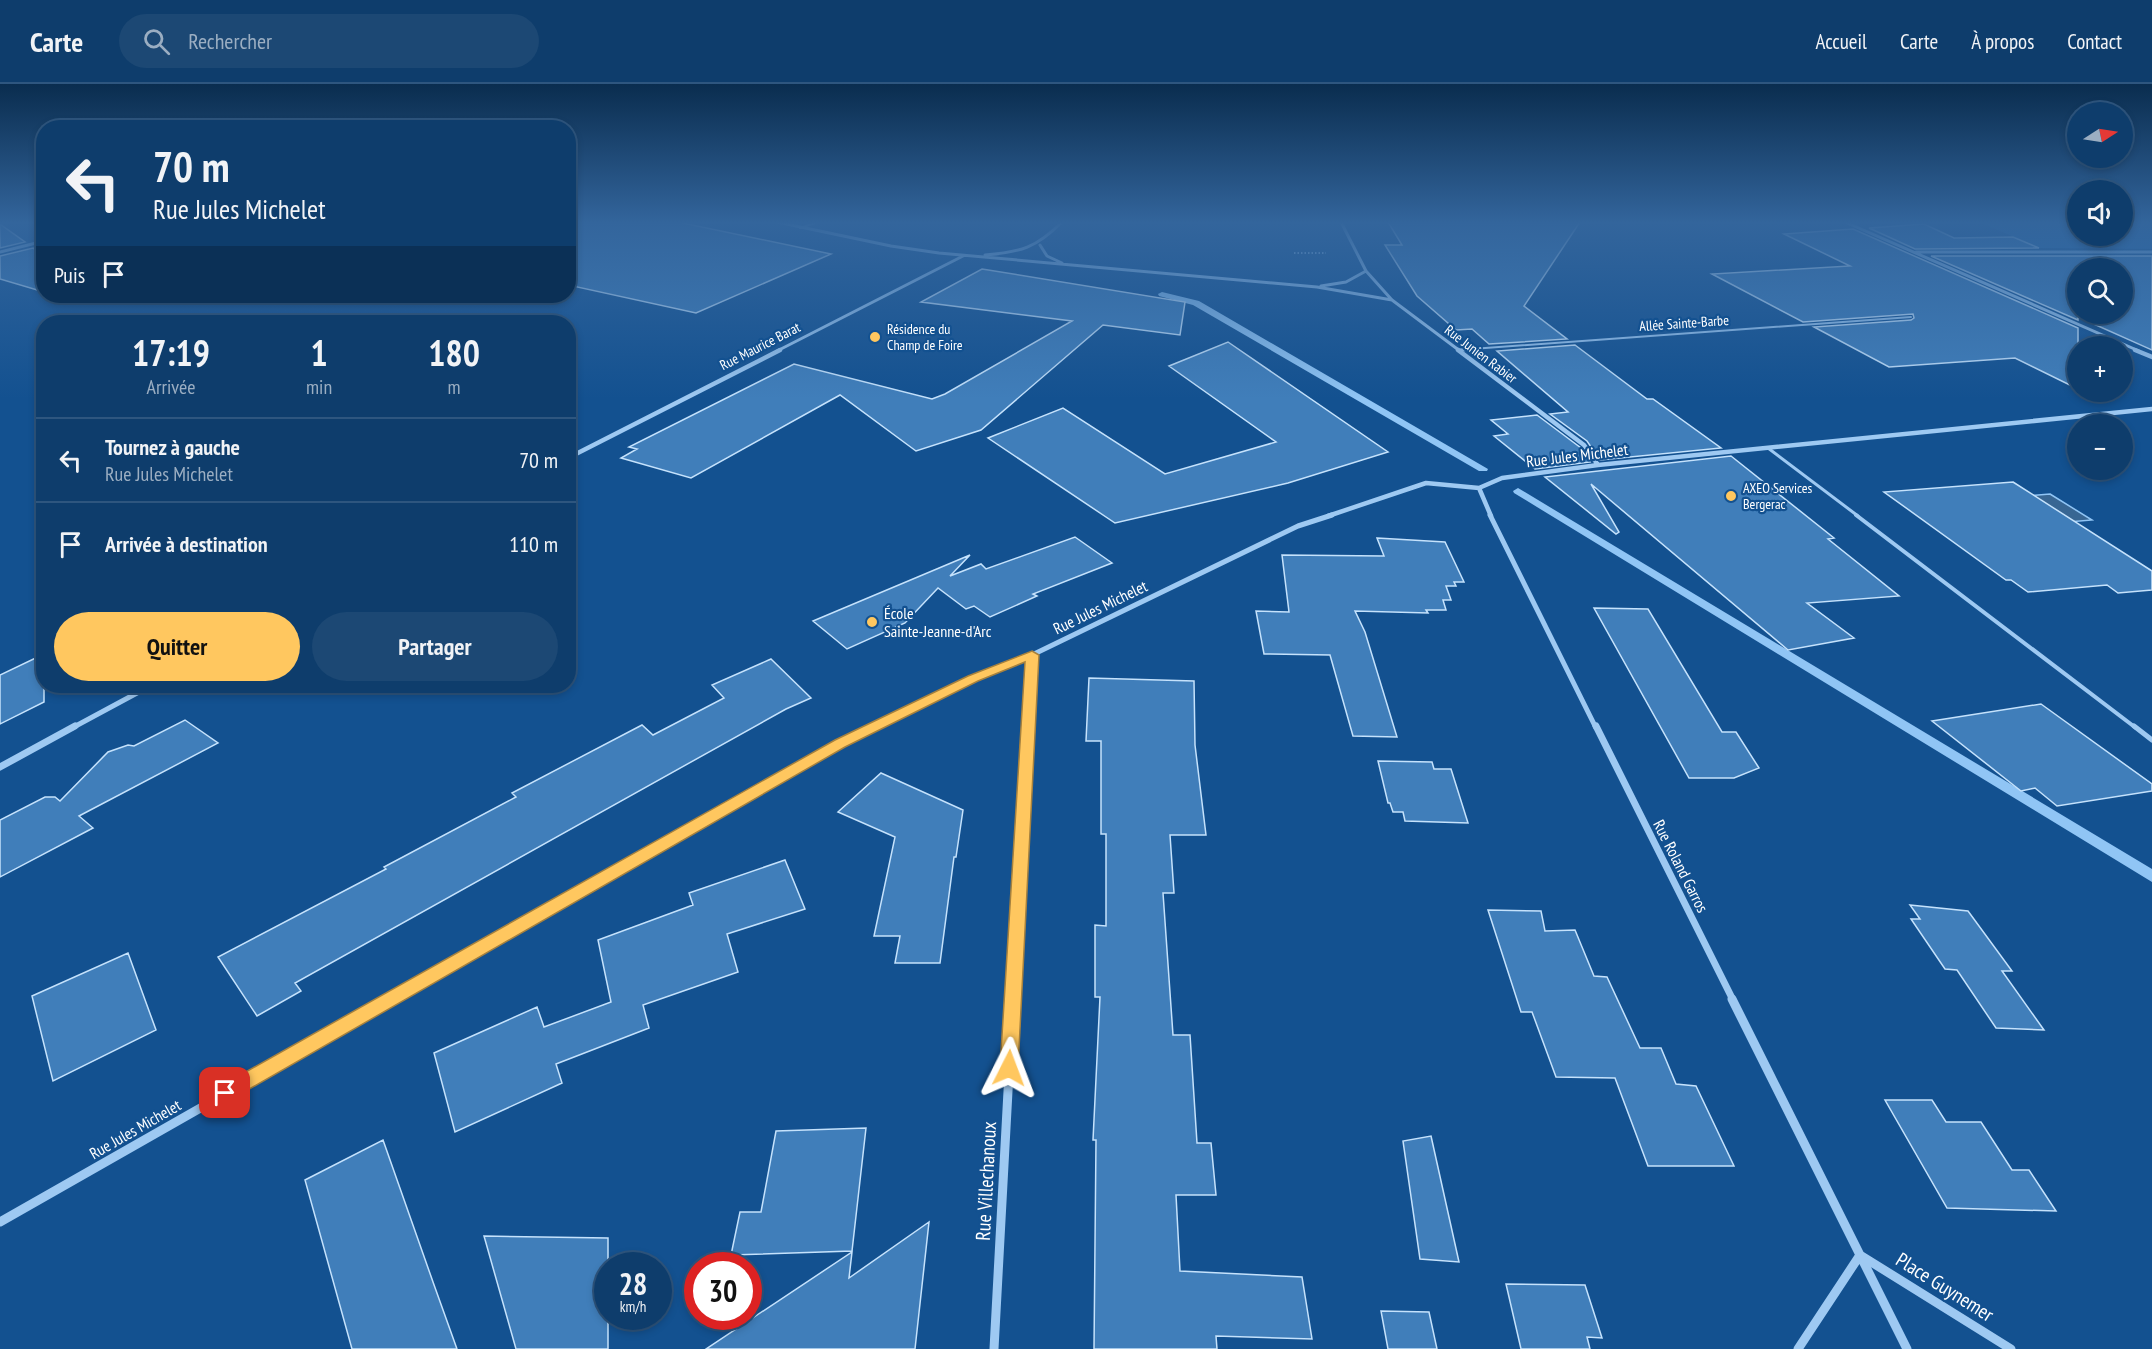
<!DOCTYPE html>
<html lang="fr">
<meta charset="utf-8">
<style>
:root{--surface:#0e3d6c;--page:#1c4874;--text:#f1f3f6;--muted:#9baec2;--line:#2e567f;--accent:#ffc75f}
body{margin:0;font-family:"PT Sans Narrow",sans-serif;background:var(--page);color:var(--text);height:100vh;display:flex;flex-direction:column;font-size:22px;white-space:nowrap}
*{box-sizing:border-box;margin:0}
p{font-size:20px;color:var(--muted)}
.icon{flex:none;width:33px;height:33px;fill:none;stroke:currentColor;stroke-width:2;stroke-linecap:round;stroke-linejoin:round}
.map{position:relative;flex:1;overflow:hidden}
.panel{position:absolute;left:36px;top:231px;width:540px;height:378px;display:flex;flex-direction:column;background:var(--surface);border-radius:24px;box-shadow:0 3px 9px #0003,0 0 0 2px var(--line)}
.panel>*{flex:none}
.guide{position:absolute;left:36px;top:36px;width:540px;height:183px;border-radius:24px;box-shadow:0 3px 9px #0003,0 0 0 2px var(--line);background:#0e3d6c;color:var(--text);overflow:hidden}
.needle{width:39px;rotate:78deg}
.controls{position:absolute;left:2067px;top:18px;display:grid;gap:12px}
.controls a{display:grid;place-items:center;width:66px;height:66px;border-radius:50%;background:var(--surface);box-shadow:0 3px 9px #0003,0 0 0 2px var(--line);font-size:30px}
.speed{position:absolute;left:594px;top:1168px;display:flex;gap:12px;font-size:30px;font-weight:700;text-align:center}
.speed>*{display:grid;place-content:center;width:78px;height:78px;border-radius:50%;background:var(--surface);box-shadow:0 3px 9px #0003,0 0 0 2px var(--line);line-height:1}
.speed small{font-size:15px;font-weight:400}
.speed .limit{border:9px solid #d22;background:#fff;color:#111}
.pin{position:absolute;display:grid;place-items:center;width:51px;height:51px;color:#fff;margin:-26px;border-radius:12px;box-shadow:0 3px 9px #0006}
.me{position:absolute;width:66px;margin:-33px;rotate:3deg;stroke-linejoin:round;filter:drop-shadow(0 0 4px #0008)}
.turn{display:flex;align-items:center;gap:21px;height:126px;padding:0 18px;font-size:27px}
.turn .icon{width:78px;height:78px;stroke-width:2.5}
.turn b{display:block;font-size:42px;line-height:51px}
.then{display:flex;align-items:center;height:57px;padding:0 18px;background:#0003;gap:12px;font-size:22px}
.eta{display:flex;justify-content:space-evenly;align-items:center;height:102px;text-align:center}
.eta b{font-size:36px;font-weight:700;line-height:42px}
.cta{display:flex;gap:12px;margin-top:auto;padding:12px 18px}
.cta a{flex:1;height:69px;border-radius:36px;background:var(--accent);color:#111;font-size:24px;font-weight:700;line-height:69px;text-align:center}
.cta a+a{background:var(--page);color:var(--text)}
ul{padding:0;list-style:none}
li{display:flex;align-items:center;gap:18px;height:84px;padding:0 18px;border-top:2px solid var(--line)}
li div{flex:1}
li b{display:block;font-size:22px}
li em{font-style:normal}
header{display:flex;align-items:center;gap:36px;box-sizing:border-box;height:84px;padding:0 30px;background:var(--surface);border-bottom:2px solid var(--line)}
header strong{font-size:28px}
nav{display:flex;gap:33px;margin-inline-start:auto;font-size:21px}
.search{width:420px;height:54px;background:var(--page);display:flex;align-items:center;gap:15px;box-sizing:border-box;padding:0 21px;border-radius:33px;color:var(--muted);font-size:22px}
.map>svg:first-child{display:block}
.green{fill:#256caf}
.water{fill:#386693;stroke:#90c5f5;stroke-width:1.5}
.lines{fill:none;stroke-linecap:round;stroke-linejoin:round}
.stream{fill:#90c5f5;fill-rule:evenodd}
.building{fill:#407eba;stroke:#c5e2fc;stroke-width:1.5;fill-rule:evenodd}
.path{stroke:#9ec9f2;stroke-width:2;stroke-dasharray:1.5 2;stroke-linecap:butt}
.lane-far3{stroke:#9ec9f2;stroke-width:2}
.lane-far2{stroke:#9ec9f2;stroke-width:3}
.lane-far1{stroke:#9ec9f2;stroke-width:4}
.lane{stroke:#9ec9f2;stroke-width:5}
.street-far4{stroke:#9ec9f2;stroke-width:3}
.street-far3{stroke:#9ec9f2;stroke-width:4.5}
.street-far2{stroke:#9ec9f2;stroke-width:5}
.street-far1{stroke:#9ec9f2;stroke-width:7}
.street{stroke:#9ec9f2;stroke-width:9}
.route{fill:#ffc75f;stroke:#a6813e;stroke-width:1.5}
.poi-dot{fill:#ffc75f;stroke:#135190;stroke-width:2}
.labels{text-anchor:middle;stroke-width:4.5;stroke-linejoin:round;paint-order:stroke}
.far-street-label{font-size:14px;fill:#fff;stroke:#135190}
.far-poi-label{font-size:14px;fill:#fff;stroke:#135190;text-anchor:start}
.street-label{font-size:16px;fill:#fff;stroke:#135190}
.poi-label{font-size:16px;fill:#fff;stroke:#135190;text-anchor:start}
.near-street-label{font-size:20px;fill:#fff;stroke:#135190}
</style>
<header>
<strong>Carte</strong>
<div class="search"><svg class="icon" aria-label="search" viewBox="0 0 24 24"><circle cx="10" cy="10" r="6"/><path d="M15 15l6 6"/></svg>Rechercher</div>
<nav><a>Accueil</a><a>Carte</a><a>À propos</a><a>Contact</a></nav>
</header>
<div class="map">
<svg width="2152" height="1265" viewBox="0 0 2152 1265">
<rect width="100%" height="100%" fill="#135190"/>
<!-- green -->
<path class="green" d="M1979,138h98l1,14h44l1,-14h29v27l-112,-1z"/>
<!-- water -->
<path class="water" d="M2050,410l42,26 -24,2 -42,-26z"/>
<g class="lines">
<!-- stream -->
<path class="stream" d="M1162,208l37,9 289,168 -1,2h-8l-286,-166 -34,-9 -1,-2z
M1518,404l634,381v13l-638,-389 -1,-2z"/>
</g>
<!-- building -->
<path class="building" d="M568,138h110l153,32 -135,59 -128,-28z
M1388,138h192l-56,84 43,33 -78,5 -17,-15 -16,1 -39,-34 -32,-51h17z
M0,140l25,18 -25,6z
M1924,140l30,14 59,-1 26,11 -124,1 -46,-21z
M1853,145l225,99v61l-63,-31 -126,9 -75,-40 97,-7 3,-2 -1,-4 -110,8 -91,-48 138,-8 -66,-32z
M33,164l11,7v37l-44,-13v-23z
M1931,172h221v94l-74,-33v3zM2078,184h44v46h-44z
M982,185l203,33 -5,33 -77,-10 -122,105 -65,21 -76,-56 -149,83 -70,-20 16,-9 -8,-2 165,-83 138,35 13,-5 127,-73 -151,-19z
M1228,258l160,110 -100,31 -173,40 -127,-85 75,-30 102,66 111,-32 -107,-76z
M1575,261l72,54h6l68,49 -121,12 -13,-19 -37,-27 18,-2 -71,-61z
M1537,331l44,33 9,14 -55,7 -41,-33 14,-2 -17,-14z
M1731,372l103,82 -6,1 71,57 -92,7 47,35 -66,12 -197,-166 28,48 -3,2 -71,-57z
M2013,398l139,89v19l-34,3 -11,-8 -79,7 -17,-12h-5l-122,-88z
M1075,453l37,26 -79,31 4,2 -47,21 -16,-11 -8,3 -28,-21 -33,35 -58,26 -34,-28 157,-66 -20,21 31,-12 5,5z
M1377,454l68,4 19,40h-10l2,4h-10l5,14h-8l3,10h-20l2,3 -73,-2 10,21 32,105 -44,-1 -23,-81 -66,-1 -8,-43 33,1 -7,-57 102,1z
M1594,524l54,1 74,123h14l23,36 -25,10h-45z
M44,570v48l-44,22v-49z
M771,575l40,39 -25,11 -491,274 6,8 -44,25 -39,-59 168,-88 -2,-2 132,-70 -4,-4 130,-68 11,10 71,-37 -12,-13z
M1089,594l105,3 1,64 11,90h-36l4,58h-11l10,142h17l7,108h14l5,52h-40l4,76 122,6 10,62 -96,-3 1,13h-123l2,-209h-3l7,-143h-5v-72l11,1v-92h-5v-93h-15z
M2041,620l111,80v7l-95,15 -22,-18 -14,3 -89,-70z
M185,636l33,23 -139,73 14,12 -93,49v-57l45,-23h10l5,4 48,-49 20,-7 6,1z
M1378,677l54,1 2,7h17l17,54 -63,-2 -2,-9h-10l-3,-9h-2z
M881,689l82,37 -7,47h-2l-14,106h-45l5,-27h-26l21,-99 -57,-25z
M785,776l20,49 -78,25 11,38 -95,33 6,23 -93,36 6,19 -107,49 -21,-79 103,-46 7,20 67,-25 -13,-62 95,-35 -4,-12z
M1910,821l58,6 44,60h-10l42,59 -48,-2 -39,-58 -12,-1 -34,-50h9z
M1488,826l53,1 4,20 30,-1 19,46 13,1 33,71h21l15,36 20,2 38,80h-86l-33,-88 -59,-1 -24,-65h-11z
M128,869l28,77 -103,51 -21,-85z
M1885,1016h47l14,22h35l31,48h17l27,41 -109,-3z
M866,1044l-14,123 -121,4 9,-43h21l15,-81z
M1431,1052l28,126 -39,-3 -17,-118z
M383,1056l50,142 24,67h-105l-47,-169z
M929,1138l-14,127h-209l146,-97 -3,26z
M484,1152l124,2v111h-92z
M1506,1200l79,1 17,53 -15,-1 3,12h-69z
M1381,1227l48,1 8,37h-49z"/>
<g class="lines">
<!-- path -->
<path class="path" d="M1294,169h32"/>
<!-- lane-far3 -->
<path class="lane-far3" d="M800,144l18,-6
M1458,266l453,-33"/>
<!-- lane-far2 -->
<path class="lane-far2" d="M1458,266h6
M1768,364l90,68"/>
<!-- lane-far1 -->
<path class="lane-far1" d="M1856,431l280,213"/>
<!-- lane -->
<path class="lane" d="M2134,642l18,14"/>
<!-- street-far4 -->
<path class="street-far4" d="M777,138l114,24 48,7 378,34 75,13
M1341,138l25,49 26,29 68,51
M1845,138l294,129
M1040,161l7,11 15,7
M0,168l44,-11
M1916,168h236
M985,171c36,-3 51,-7 77,-33
M1321,202l25,-4 20,-11
M777,267l186,-95"/>
<!-- street-far3 -->
<path class="street-far3" d="M1458,266l126,95 14,20
M2135,266l17,7
M568,374l212,-108
M1479,404l12,28
M1328,432l98,-33 53,5 23,-10 96,-13 554,-56"/>
<!-- street-far2 -->
<path class="street-far2" d="M1490,431l106,213
M72,644l78,-42
M871,644l102,-50 59,-23 266,-129 34,-11
M1028,644l4,-73"/>
<!-- street-far1 -->
<path class="street-far1" d="M1596,642l137,274
M0,683l75,-41
M389,916l451,-257 34,-17
M1013,916l15,-274"/>
<!-- street -->
<path class="street" d="M1732,915l175,350
M0,1138l392,-223
M994,1265l19,-350
M1798,1265l62,-94 151,94"/>
</g>
<!-- sky -->
<linearGradient id="sky" x2="0" y2="1"><stop stop-color="#0a2d4f"/><stop offset="0.44" stop-color="#33659c"/><stop offset="1" stop-color="#33659c" stop-opacity="0"/></linearGradient>
<rect width="2152" height="315" fill="url(#sky)"/>
<!-- route -->
<path class="route" d="M1032,567l7,4 -21,413 -2,6 -7,2 -7,-2 -2,-6 25,-406 -47,19 -133,66 -613,352 -7,3 -6,-3 -3,-6 3,-6 616,-347 133,-64z"/>
<!-- markers -->
<g class="poi-dot">
<circle cx="875" cy="253" r="6"/>
<circle cx="1731" cy="412" r="6"/>
<circle cx="872" cy="538" r="6"/>
</g>
<g class="labels">
<!-- far-street labels -->
<g class="far-street-label">
<text transform="translate(1684 239) rotate(-4)" y="5">Allée Sainte-Barbe</text>
<text transform="translate(760 262) rotate(-27)" y="5">Rue Maurice Barat</text>
<text transform="translate(1481 270) rotate(37)" y="5">Rue Junien Rabier</text>
</g>
<!-- far-poi labels -->
<g class="far-poi-label">
<text x="887" y="250">Résidence du<tspan x="887" dy="16">Champ de Foire</tspan></text>
<text x="1743" y="409">AXEO Services<tspan x="1743" dy="16">Bergerac</tspan></text>
</g>
<!-- street labels -->
<g class="street-label">
<text transform="translate(1577 371) rotate(-7)" y="6">Rue Jules Michelet</text>
<text transform="translate(1100 523) rotate(-26)" y="6">Rue Jules Michelet</text>
<text transform="translate(1681 782) rotate(63)" y="6">Rue Roland Garros</text>
<text transform="translate(135 1045) rotate(-30)" y="6">Rue Jules Michelet</text>
</g>
<!-- poi labels -->
<g class="poi-label">
<text x="884" y="535">École<tspan x="884" dy="18">Sainte-Jeanne-d'Arc</tspan></text>
</g>
<!-- near-street labels -->
<g class="near-street-label">
<text transform="translate(986 1097) rotate(-87)" y="7">Rue Villechanoux</text>
<text transform="translate(1945 1203) rotate(32)" y="7">Place Guynemer</text>
</g>
</g>
</svg>
<div class="controls">
<a><svg class="needle" viewBox="-14 -14 28 28"><path d="M0-13l5 13h-10z" fill="#e53935"/><path d="M0 13l5-13h-10z" fill="#9baec2"/></svg></a>
<a><svg class="icon" aria-label="sound" viewBox="0 0 24 24"><path d="M4 9h4l5-4v14l-5-4H4zM17 9q2 3 0 6"/></svg></a>
<a><svg class="icon" aria-label="search" viewBox="0 0 24 24"><circle cx="10" cy="10" r="6"/><path d="M15 15l6 6"/></svg></a>
<a>+</a>
<a>−</a>
</div>
<div class="speed"><div>28<small>km/h</small></div><div class="limit">30</div></div>
<div class="pin" style="left:225px;top:1009px;background:#d93025"><svg class="icon" aria-label="arrive" viewBox="0 0 24 24"><path d="M6 21V4h12l-3 4 3 4H6"/></svg></div>
<svg class="me" style="left:1009px;top:984px" viewBox="-20 -20 40 40"><path d="M0-17L14 15 0 8-14 15z" fill="#ffc75f" stroke="#fff" stroke-width="4"/></svg>
<div class="guide">
<div class="turn"><svg class="icon" aria-label="left" viewBox="0 0 24 24"><path d="M17 20v-9H6M10 6l-5 5 5 5"/></svg><div><b>70 m</b>Rue Jules Michelet</div></div>
<div class="then">Puis<svg class="icon" aria-label="arrive" viewBox="0 0 24 24"><path d="M6 21V4h12l-3 4 3 4H6"/></svg></div>
</div>
<section class="panel">
<div class="eta">
<div><b>17:19</b><p>Arrivée</p></div>
<div><b>1</b><p>min</p></div>
<div><b>180</b><p>m</p></div>
</div>
<ul>
<li><svg class="icon" aria-label="left" viewBox="0 0 24 24"><path d="M17 20v-9H6M10 6l-5 5 5 5"/></svg><div><b>Tournez à gauche</b><p>Rue Jules Michelet</p></div><em>70 m</em></li>
<li><svg class="icon" aria-label="arrive" viewBox="0 0 24 24"><path d="M6 21V4h12l-3 4 3 4H6"/></svg><div><b>Arrivée à destination</b></div><em>110 m</em></li>
</ul>
<div class="cta"><a>Quitter</a><a>Partager</a></div>
</section>
</div>
